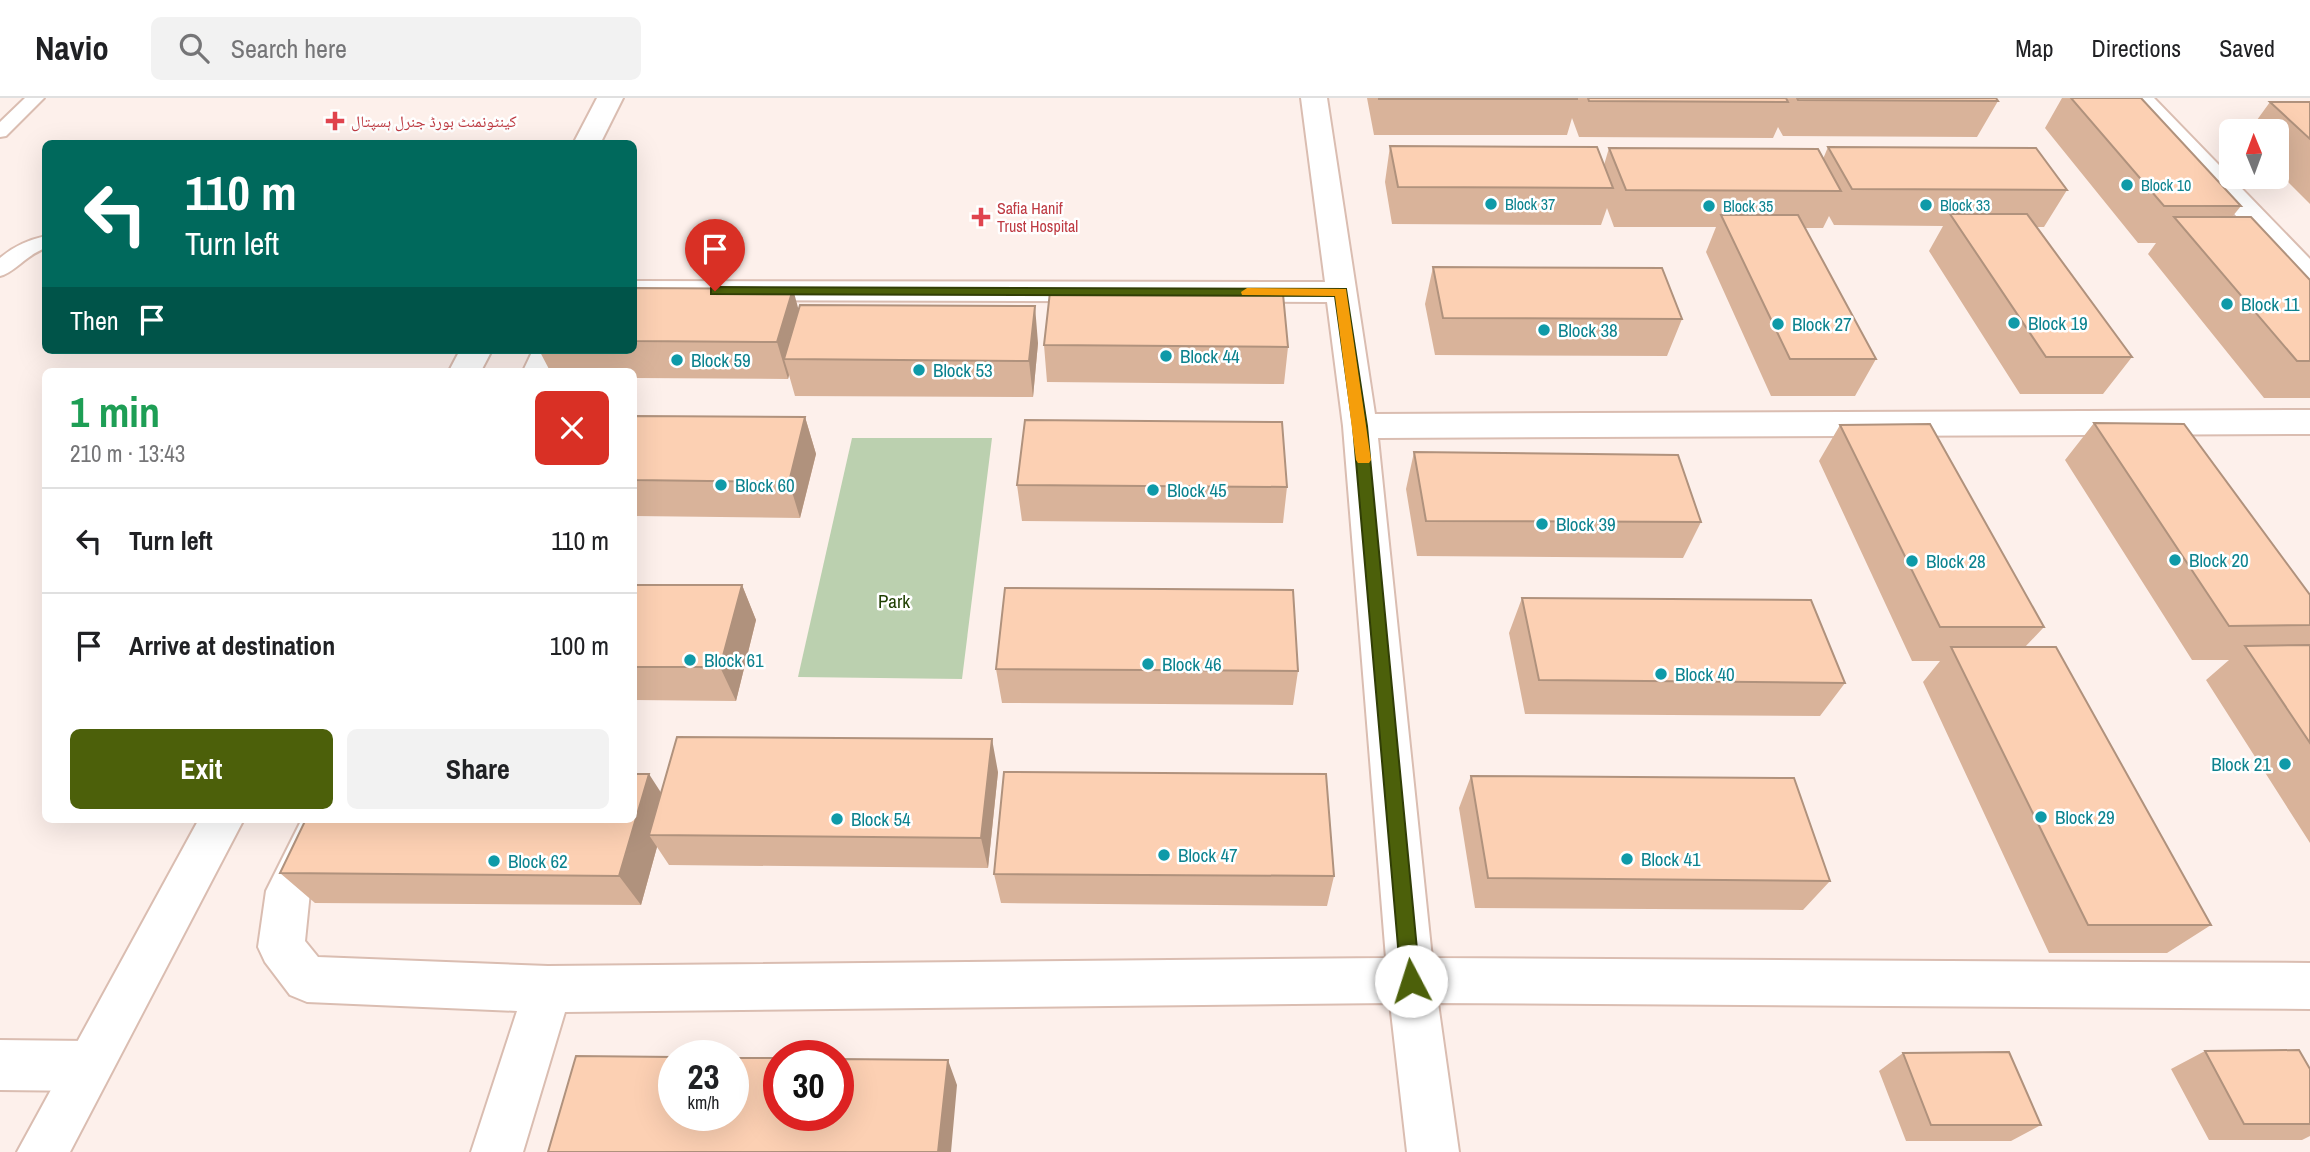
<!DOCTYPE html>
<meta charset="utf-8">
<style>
:root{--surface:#fff;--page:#f2f2f2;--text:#202124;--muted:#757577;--line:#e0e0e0;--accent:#4c600a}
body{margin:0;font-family:"Archivo Narrow","Noto Naskh Arabic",sans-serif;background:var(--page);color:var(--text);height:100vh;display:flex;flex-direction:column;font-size:26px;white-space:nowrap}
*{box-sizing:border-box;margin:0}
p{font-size:23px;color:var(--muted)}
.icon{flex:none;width:38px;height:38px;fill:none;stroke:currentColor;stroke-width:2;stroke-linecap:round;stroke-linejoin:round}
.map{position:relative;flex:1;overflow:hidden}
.drawer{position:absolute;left:42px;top:270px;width:595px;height:455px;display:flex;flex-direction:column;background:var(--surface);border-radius:10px;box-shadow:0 7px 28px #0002}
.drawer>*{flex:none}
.banner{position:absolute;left:42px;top:42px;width:595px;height:214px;border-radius:10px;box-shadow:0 7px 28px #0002;background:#00695c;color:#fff;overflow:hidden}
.needle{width:46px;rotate:359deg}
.controls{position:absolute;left:2219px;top:21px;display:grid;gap:14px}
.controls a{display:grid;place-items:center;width:70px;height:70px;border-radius:10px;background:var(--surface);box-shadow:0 7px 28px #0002;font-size:35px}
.speed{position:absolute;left:658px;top:942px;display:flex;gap:14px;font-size:35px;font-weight:700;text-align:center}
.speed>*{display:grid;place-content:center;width:91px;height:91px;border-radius:50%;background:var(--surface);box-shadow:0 7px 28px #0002;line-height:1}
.speed small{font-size:18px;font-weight:400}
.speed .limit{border:10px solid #d22;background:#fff;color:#111}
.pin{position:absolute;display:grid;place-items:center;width:60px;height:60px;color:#fff;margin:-72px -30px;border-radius:50% 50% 50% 0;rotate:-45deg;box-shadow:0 0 7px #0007}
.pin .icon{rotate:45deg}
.me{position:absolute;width:77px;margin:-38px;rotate:355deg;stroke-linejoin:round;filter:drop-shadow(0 0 5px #0008)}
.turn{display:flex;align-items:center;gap:24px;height:147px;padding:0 28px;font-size:32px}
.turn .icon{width:91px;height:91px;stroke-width:2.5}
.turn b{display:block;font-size:49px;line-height:60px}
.then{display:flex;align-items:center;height:66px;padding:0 28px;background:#0003;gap:14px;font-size:26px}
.round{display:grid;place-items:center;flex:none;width:74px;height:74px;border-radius:10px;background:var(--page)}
.headline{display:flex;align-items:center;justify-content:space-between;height:119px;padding:0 28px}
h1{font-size:42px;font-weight:700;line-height:52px;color:#1e9e55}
.cta{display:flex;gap:14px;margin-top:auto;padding:14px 28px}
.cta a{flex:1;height:80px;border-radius:10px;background:var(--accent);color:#fff;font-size:28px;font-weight:700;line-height:80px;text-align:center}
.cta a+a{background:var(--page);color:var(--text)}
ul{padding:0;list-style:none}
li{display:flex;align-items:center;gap:21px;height:105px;padding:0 28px;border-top:2px solid var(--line)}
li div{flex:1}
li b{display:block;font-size:26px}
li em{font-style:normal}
header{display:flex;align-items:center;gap:42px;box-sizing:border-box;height:98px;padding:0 35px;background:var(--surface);border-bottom:2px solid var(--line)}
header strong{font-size:33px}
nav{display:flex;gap:38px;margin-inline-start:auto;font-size:24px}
.search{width:490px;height:63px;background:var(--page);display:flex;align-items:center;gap:18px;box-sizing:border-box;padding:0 24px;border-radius:10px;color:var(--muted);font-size:26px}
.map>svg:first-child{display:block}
.green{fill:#bbd0af}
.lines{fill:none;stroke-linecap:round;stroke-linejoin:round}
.service-casing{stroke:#dabdb1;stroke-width:4}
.minor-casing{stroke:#dabdb1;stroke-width:4}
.tertiary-casing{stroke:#dabdb1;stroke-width:4}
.service{fill:#fff;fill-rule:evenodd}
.minor{fill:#fff;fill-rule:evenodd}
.tertiary{fill:#fff;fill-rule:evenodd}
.wall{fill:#d9b39a}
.shaded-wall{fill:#b0927d}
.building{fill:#fcd0b3;stroke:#b0927d;stroke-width:2}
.route{fill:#4c600a;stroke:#313e06;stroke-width:2}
.slow{fill:#f59e0b}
.health-dot{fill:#e0444e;stroke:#fff;stroke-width:2.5}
.culture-dot{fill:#0f9aa8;stroke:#fff;stroke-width:2.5}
.labels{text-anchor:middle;stroke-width:5;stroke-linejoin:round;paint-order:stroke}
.far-health-label{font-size:16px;fill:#be3a42;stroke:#fff;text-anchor:start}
.far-culture-label{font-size:16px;fill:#0d838f;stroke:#fff;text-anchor:start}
.culture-label{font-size:19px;fill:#0d838f;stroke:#fff;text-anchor:start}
.park-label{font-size:19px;fill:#1f3f02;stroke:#fff}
</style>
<header>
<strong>Navio</strong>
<div class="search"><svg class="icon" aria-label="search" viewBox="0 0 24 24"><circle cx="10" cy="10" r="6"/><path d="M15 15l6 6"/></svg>Search here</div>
<nav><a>Map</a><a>Directions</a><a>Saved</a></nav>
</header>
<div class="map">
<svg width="2310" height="1054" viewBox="0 0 2310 1054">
<rect width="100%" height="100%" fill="#fdf0eb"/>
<!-- green -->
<path class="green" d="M852,340h140l-30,241 -164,-2z"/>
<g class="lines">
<!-- service casing -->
<g class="service-casing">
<path id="service" d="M25,0h19l-38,38 -6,1v-15z
M46,138v12c-19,6 -32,25 -46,28v-18c14,-12 28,-18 46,-22z"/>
</g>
<!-- minor casing -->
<g class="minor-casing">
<path id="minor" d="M1301,0h26l48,316 935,-4v24l-932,4 54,520 878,5v46l-872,-6 21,149h-52l-17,-149 -825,9 -42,140h-52l46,-141 -210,-9 -17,-7 -25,-33 -7,-15 8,-56 36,-72h44l-36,73 -5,49 13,16 230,9 838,-8 -43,-532 -16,-124 -693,-2v-19l691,1z
M2127,0h27l156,161v27l-11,-2z
M533,252h32l-10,21h-32z
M0,942l88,1 17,8 8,17 -8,17 -17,8 -88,-1z"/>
</g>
<!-- tertiary casing -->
<g class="tertiary-casing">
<path id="tertiary" d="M597,0h26l-23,46h-27z
M460,252h32l-11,21h-32z
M199,721h45l-174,333h-53z"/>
</g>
<!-- service -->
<use href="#service" class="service"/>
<!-- minor -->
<use href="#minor" class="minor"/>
<!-- tertiary -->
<use href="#tertiary" class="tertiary"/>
</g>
<!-- wall -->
<path class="wall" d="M1367,0h629l2,3 -21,36 -194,-1 -5,-9 -5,11 -194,-1 -7,-19 -5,17h-193z
M2062,0h79l100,108 -9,11 78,63v118h-46l-116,-144 8,-11h-18l-93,-115z
M2270,4h40v102l-33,-33v-40h-28z
M1390,48l214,19 5,-17 214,11 5,-12 239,43 -23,37h-8l96,130 -29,37h-83l-91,-143 14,-25 -109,-1 -5,-9 -6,12h-18l71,131 -21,37h-84l-65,-144 10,-25h-102l-7,-19 -6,17 -209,-1 -7,-42z
M1433,169l249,52 -15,37 -232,-1 -10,-51z
M634,190l404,55 -5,54 -238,-1 -6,-21 -1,4 -154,-1v-7h-84l-11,-21h95z
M1044,247l244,2 -4,37 -237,-2z
M634,318l171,1 11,37 -16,64 -166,-2z
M2094,325l216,172v49l-2,1h2v198l-104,-163 23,-20h-37l-127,-200z
M1840,327l204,202 -19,20 186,278 -44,28h-118l-126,-271 17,-21h-28l-93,-200z
M1414,354l287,70 -18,36 -266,-2 -11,-67z
M1017,387l270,2 -4,36 -261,-2z
M634,487h108l14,35 -20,81 -102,-1z
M1522,500l323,85 -25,33 -295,-2 -16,-81z
M996,571l302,2 -5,34 -291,-2z
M998,674l-10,96 -319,-3 -12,-18 -16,58 -326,-2 -35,-30 381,-80z
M1471,678l359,105 -27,29 -328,-2 -16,-100z
M994,776l340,2 -7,30 -326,-3z
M2205,953l105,18v67l-8,4h-93l-38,-71z
M1903,955l138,72 -30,16h-105l-27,-70z"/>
<!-- shaded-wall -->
<path class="shaded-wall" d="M793,191l10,37 -19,33 5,16 -1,4 -11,-37z
M1035,208l3,37 -5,54 -4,-36z
M805,319l11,37 -16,64 -11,-36z
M742,487l14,35 -20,81 -16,-34z
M992,641l6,33 -10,96 -7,-30z
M649,676l20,31 -20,30 8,12 -16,58 -22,-29z
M948,962l9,25 -6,67h-13z"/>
<!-- building -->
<path class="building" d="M1379,0h198v1h-198z
M1588,0h198l2,4 -199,-1z
M1797,0h199l2,3 -200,-1z
M2071,0h70l100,108h-77z
M2270,4h40v37z
M1390,48l207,1 16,41 -215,-1z
M1828,49l208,1 31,42 -215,-1z
M1609,50l209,1 23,42 -215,-1z
M1950,116h77l105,143h-86z
M1721,117h77l78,144h-86z
M2174,119h77l59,63v81h-13z
M1433,169l229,1 20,51 -239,-1z
M634,190l159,1 -16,53 -143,-1z
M1050,194l233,2 5,53 -244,-2z
M800,207l235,1 -6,55 -245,-2z
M634,318l171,1 -16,65 -155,-2z
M1025,322l257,2 5,65 -270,-2z
M2094,325l90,1 126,171v30l-81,1z
M1930,326l114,203h-104l-100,-202z
M1414,354l264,3 23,67 -275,-1z
M634,487h108l-22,82h-86z
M1005,490l288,2 5,81 -302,-2z
M1522,500l289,2 34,83 -306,-3z
M2310,547v98l-65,-97z
M1951,549h105l155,278h-123z
M677,639l315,2 -11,99 -332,-3z
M1004,674l322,2 8,102 -340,-2z
M634,676h15l-30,102 -339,-3 26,-54h328z
M1471,678l323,2 36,103 -342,-3z
M2299,952l11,19v55h-66l-39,-73z
M2009,954l32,73h-110l-28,-72z
M576,958l98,1v58h59v-57h46v57h59v-56l110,1 -10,92h-390z"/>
<!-- route -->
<path class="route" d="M715,189l631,2 21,137 53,555 -2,6 -7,3 -7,-3 -3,-6 -48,-555 -18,-130 -624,-2v-6z"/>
<!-- slow -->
<path class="slow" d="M1247,190l99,1 25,171 -2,3h-11l-2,-3 -21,-164 -93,-1 -1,-3z"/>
<!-- markers -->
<g class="health-dot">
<path d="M331.5 12.5h7v7h7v7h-7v7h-7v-7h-7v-7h7z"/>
<path d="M977.5 108.5h7v7h7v7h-7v7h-7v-7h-7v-7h7z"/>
</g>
<g class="culture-dot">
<circle cx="2127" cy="87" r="7"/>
<circle cx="1491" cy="106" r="7"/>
<circle cx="1926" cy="107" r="7"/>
<circle cx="1709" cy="108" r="7"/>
<circle cx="2227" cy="206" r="7"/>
<circle cx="2014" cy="225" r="7"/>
<circle cx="1778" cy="226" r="7"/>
<circle cx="1544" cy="232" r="7"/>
<circle cx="1166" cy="258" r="7"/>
<circle cx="677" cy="262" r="7"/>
<circle cx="919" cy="272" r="7"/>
<circle cx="721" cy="387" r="7"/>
<circle cx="1153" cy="392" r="7"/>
<circle cx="1542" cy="426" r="7"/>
<circle cx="2175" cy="462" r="7"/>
<circle cx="1912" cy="463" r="7"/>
<circle cx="690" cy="562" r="7"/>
<circle cx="1148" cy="566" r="7"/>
<circle cx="1661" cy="576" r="7"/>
<circle cx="2285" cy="666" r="7"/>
<circle cx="2041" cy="719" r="7"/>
<circle cx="837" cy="721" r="7"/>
<circle cx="1164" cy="757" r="7"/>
<circle cx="1627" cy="761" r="7"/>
<circle cx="494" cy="763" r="7"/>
</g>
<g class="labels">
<!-- far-health labels -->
<g class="far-health-label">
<text x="351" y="29">کینٹونمنٹ بورڈ جنرل ہسپتال</text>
<text x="997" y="116">Safia Hanif<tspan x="997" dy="18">Trust Hospital</tspan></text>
</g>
<!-- far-culture labels -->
<g class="far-culture-label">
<text x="2141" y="93">Block 10</text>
<text x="1505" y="112">Block 37</text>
<text x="1940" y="113">Block 33</text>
<text x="1723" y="114">Block 35</text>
</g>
<!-- culture labels -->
<g class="culture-label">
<text x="2241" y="213">Block 11</text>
<text x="2028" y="232">Block 19</text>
<text x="1792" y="233">Block 27</text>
<text x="1558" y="239">Block 38</text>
<text x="1180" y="265">Block 44</text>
<text x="691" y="269">Block 59</text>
<text x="933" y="279">Block 53</text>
<text x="735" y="394">Block 60</text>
<text x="1167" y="399">Block 45</text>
<text x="1556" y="433">Block 39</text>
<text x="2189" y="469">Block 20</text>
<text x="1926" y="470">Block 28</text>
<text x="704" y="569">Block 61</text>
<text x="1162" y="573">Block 46</text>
<text x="1675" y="583">Block 40</text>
<text x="2271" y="673" text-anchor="end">Block 21</text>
<text x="2055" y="726">Block 29</text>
<text x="851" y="728">Block 54</text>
<text x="1178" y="764">Block 47</text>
<text x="1641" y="768">Block 41</text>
<text x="508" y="770">Block 62</text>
</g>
<!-- park labels -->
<g class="park-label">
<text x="894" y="510">Park</text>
</g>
</g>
</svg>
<div class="controls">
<a><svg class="needle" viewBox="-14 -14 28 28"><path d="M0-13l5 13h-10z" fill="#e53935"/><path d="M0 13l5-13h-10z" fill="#757577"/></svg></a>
</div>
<div class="speed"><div>23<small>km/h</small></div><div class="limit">30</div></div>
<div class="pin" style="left:715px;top:193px;background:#d93025"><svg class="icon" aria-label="arrive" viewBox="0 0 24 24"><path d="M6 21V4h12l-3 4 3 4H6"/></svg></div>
<svg class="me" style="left:1411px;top:883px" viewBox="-20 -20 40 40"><circle r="19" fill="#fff"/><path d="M0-13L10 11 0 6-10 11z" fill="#4c600a"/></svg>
<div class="banner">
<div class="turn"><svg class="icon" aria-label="left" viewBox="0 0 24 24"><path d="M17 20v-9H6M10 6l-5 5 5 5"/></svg><div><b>110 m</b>Turn left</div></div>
<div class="then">Then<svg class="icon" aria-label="arrive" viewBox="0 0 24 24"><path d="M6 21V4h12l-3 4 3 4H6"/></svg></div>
</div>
<section class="drawer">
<div class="headline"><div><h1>1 min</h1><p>210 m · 13:43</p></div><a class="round" style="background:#d93025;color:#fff"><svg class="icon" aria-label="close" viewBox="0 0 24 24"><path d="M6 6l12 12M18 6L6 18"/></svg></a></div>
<ul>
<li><svg class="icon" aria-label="left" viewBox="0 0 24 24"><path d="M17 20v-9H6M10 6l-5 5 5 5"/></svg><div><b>Turn left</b></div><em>110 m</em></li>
<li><svg class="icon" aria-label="arrive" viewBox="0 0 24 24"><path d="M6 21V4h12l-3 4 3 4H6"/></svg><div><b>Arrive at destination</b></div><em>100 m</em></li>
</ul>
<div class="cta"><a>Exit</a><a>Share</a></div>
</section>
</div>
